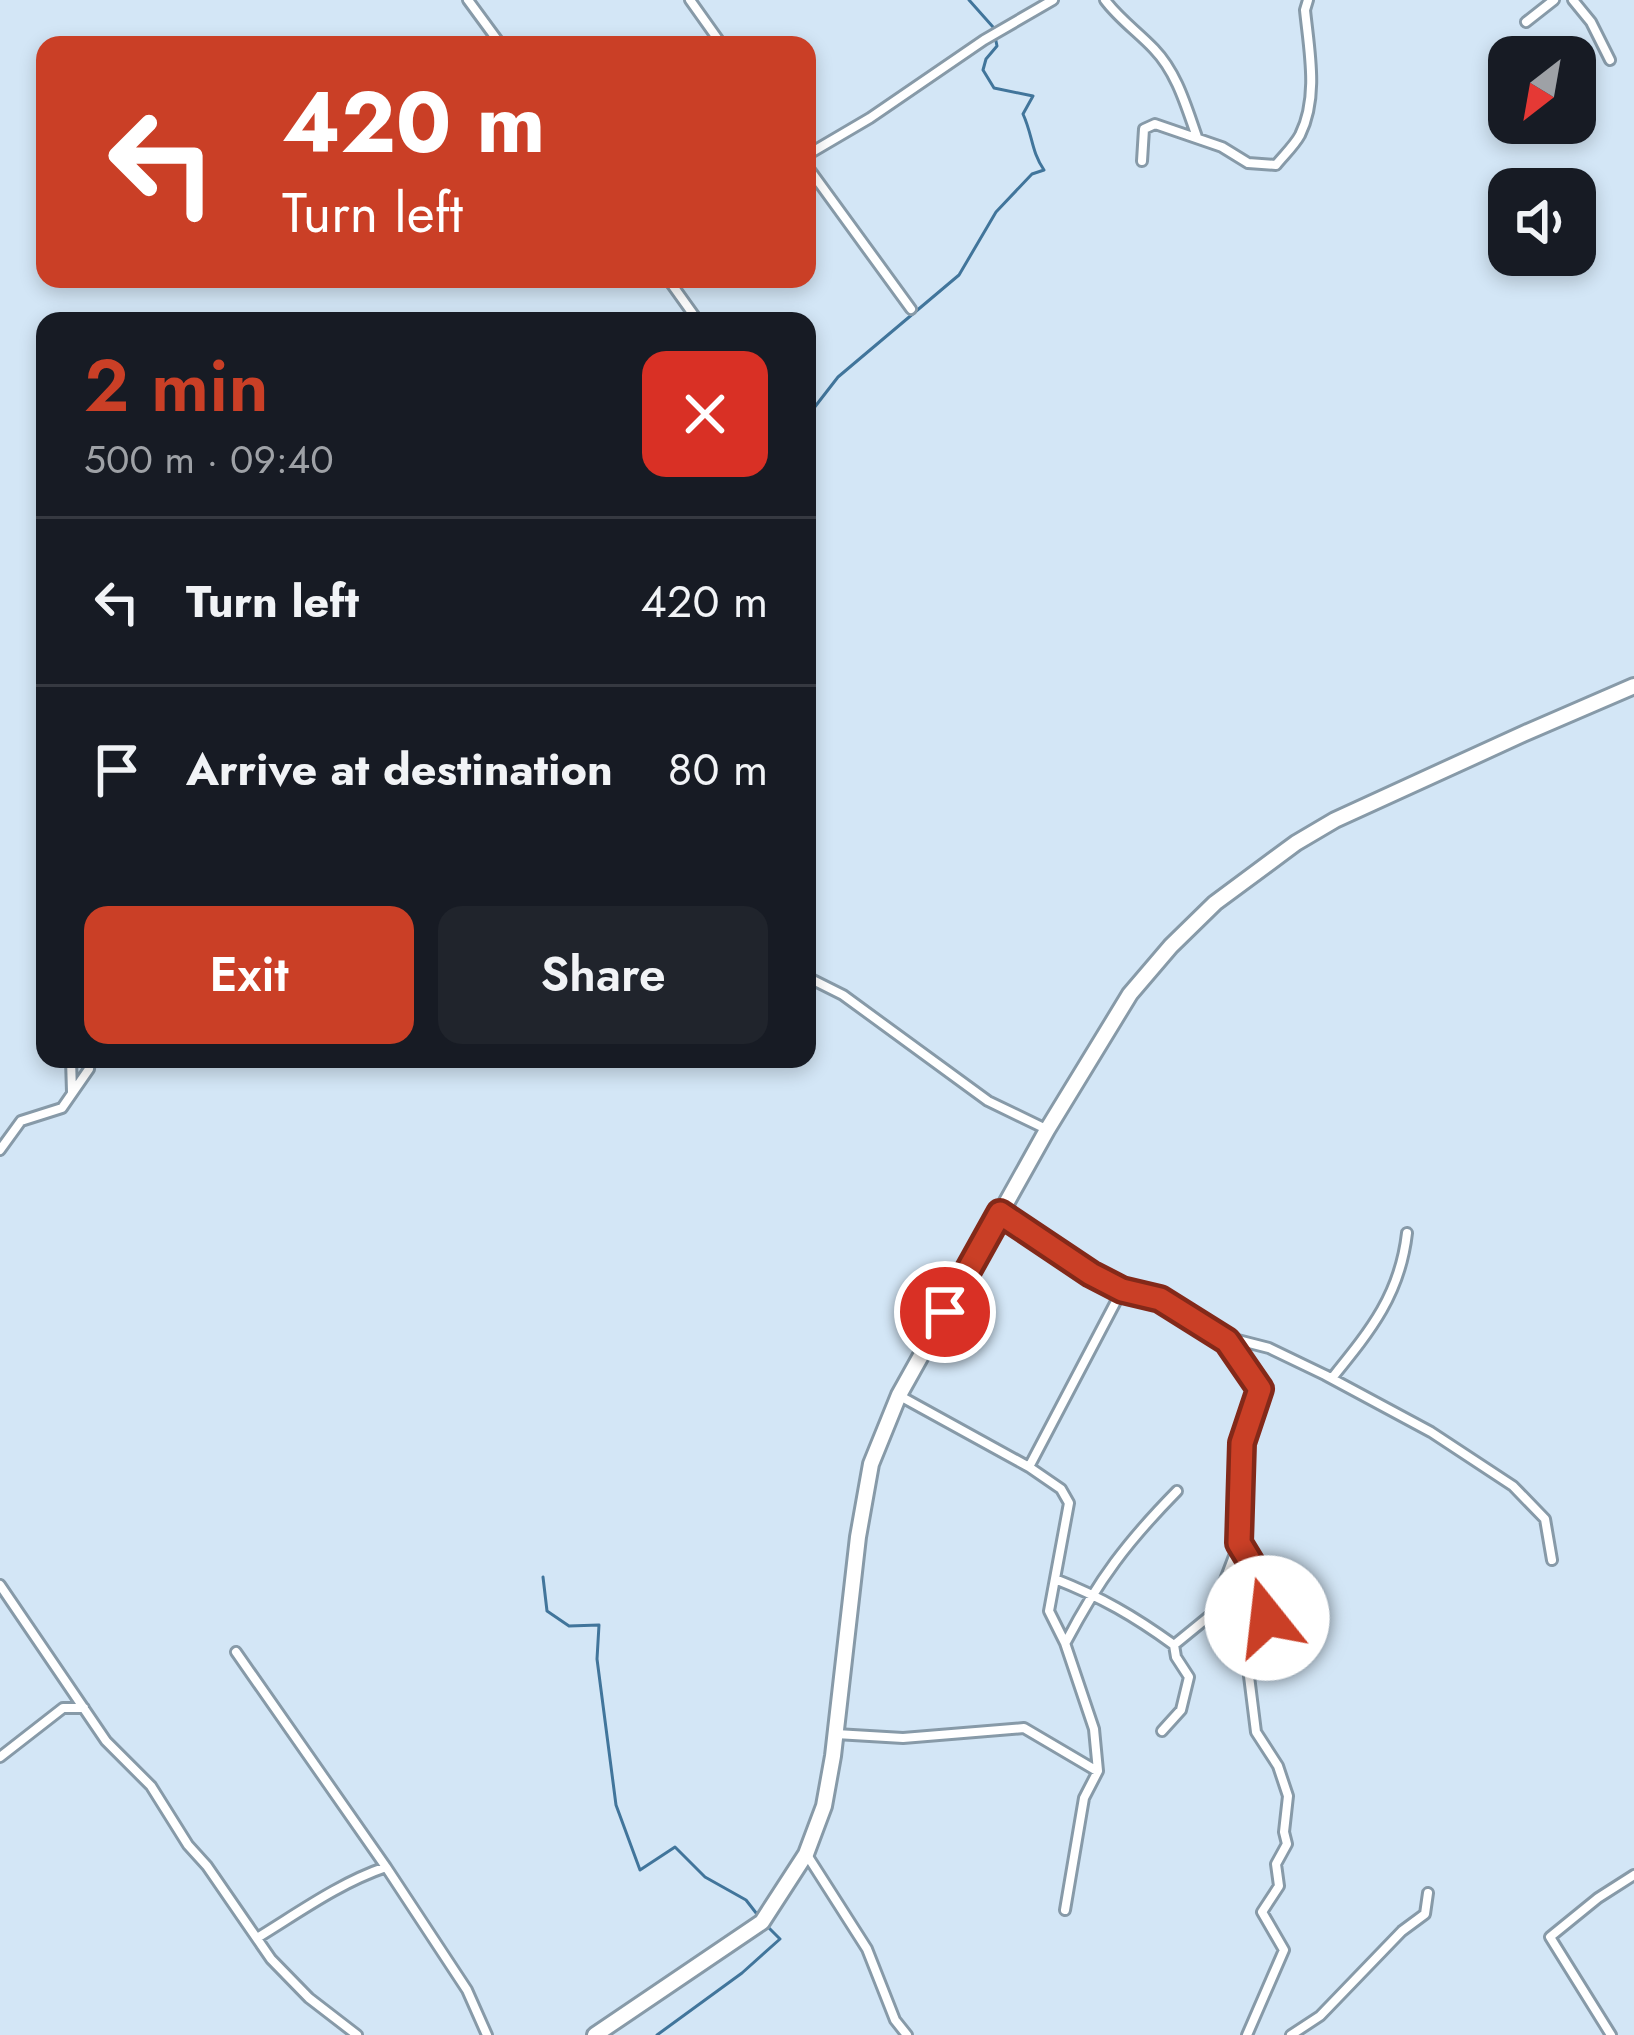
<!DOCTYPE html>
<meta charset="utf-8">
<style>
:root{--surface:#171b24;--page:#20242c;--text:#f1f3f6;--muted:#9ea1a6;--line:#363941;--accent:#ca3f26}
body{margin:0;font-family:Jost,sans-serif;background:var(--page);color:var(--text);height:100vh;display:flex;flex-direction:column;font-size:45px;white-space:nowrap}
*{box-sizing:border-box;margin:0}
p{font-size:39px;color:var(--muted)}
.icon{flex:none;width:66px;height:66px;fill:none;stroke:currentColor;stroke-width:2;stroke-linecap:round;stroke-linejoin:round}
.map{position:relative;flex:1;overflow:hidden}
.sheet{position:absolute;left:36px;top:312px;width:780px;height:756px;display:flex;flex-direction:column;background:var(--surface);border-radius:24px;box-shadow:0 6px 18px #0003}
.sheet>*{flex:none}
.top-card{position:absolute;left:36px;top:36px;width:780px;height:252px;border-radius:24px;box-shadow:0 6px 18px #0003;background:#ca3f26;color:#fff;overflow:hidden}
.needle{width:78px;rotate:211deg}
.buttons{position:absolute;left:1488px;top:36px;display:grid;gap:24px}
.buttons a{display:grid;place-items:center;width:108px;height:108px;border-radius:24px;background:var(--surface);box-shadow:0 6px 18px #0003;font-size:60px}
.pin{position:absolute;display:grid;place-items:center;width:102px;height:102px;color:#fff;margin:-51px;border:6px solid #fff;border-radius:50%;box-shadow:0 3px 12px #0007}
.me{position:absolute;width:132px;margin:-66px;rotate:344deg;stroke-linejoin:round;filter:drop-shadow(0 0 9px #0008)}
.turn{display:flex;align-items:center;gap:42px;height:252px;padding:0 48px;font-size:54px}
.turn .icon{width:156px;height:156px;stroke-width:2.5}
.turn b{display:block;font-size:84px;line-height:102px}
.round{display:grid;place-items:center;flex:none;width:126px;height:126px;border-radius:24px;background:var(--page)}
.head{display:flex;align-items:center;justify-content:space-between;height:204px;padding:0 48px}
h1{font-size:72px;font-weight:600;line-height:90px;color:var(--accent)}
.button{display:flex;gap:24px;margin-top:auto;padding:24px 48px}
.button a{flex:1;height:138px;border-radius:24px;background:var(--accent);color:#fff;font-size:48px;font-weight:600;line-height:138px;text-align:center}
.button a+a{background:var(--page);color:var(--text)}
ul{padding:0;list-style:none}
li{display:flex;align-items:center;gap:36px;height:168px;padding:0 48px;border-top:3px solid var(--line)}
li div{flex:1}
li b{display:block;font-size:45px}
li em{font-style:normal}
.map>svg:first-child{display:block}
.lines{fill:none;stroke-linecap:round;stroke-linejoin:round}
.stream{stroke:#41759b;stroke-width:3}
.minor-casing{stroke:#879aa8;stroke-width:14}
.trunk-casing{stroke:#879aa8;stroke-width:20}
.minor{stroke:#fff;stroke-width:8}
.trunk{stroke:#fff;stroke-width:14}
.route-casing{stroke:#832919;stroke-width:30}
.route{stroke:#ca3f26;stroke-width:21}
</style>
<div class="map">
<svg width="1634" height="2035" viewBox="0 0 1634 2035">
<rect width="100%" height="100%" fill="#d3e6f6"/>
<g class="lines">
<!-- stream -->
<path class="stream" d="M807,417l31,-40 121,-102 37,-63 36,-38 12,-4c-13,-19 -11,-34 -21,-56l10,-18 -39,-8 -11,-18 3,-11 11,-13 -4,-19 -24,-27
M543,1577l4,34 22,15 30,-1 -2,34 19,146 24,65 35,-23 30,30 41,23 14,18
M657,2035l85,-62 38,-34 -14,-14"/>
<!-- minor casing -->
<g class="minor-casing">
<path id="minor" d="M468,0l33,45
M690,0l32,45
M1105,0c14,19 33,32 49,49 23,24 32,57 43,88
M1573,0l18,22 19,38
M1526,22l28,-22
M807,155l63,-37 114,-78 69,-40
M1142,161l2,-32 11,-5 67,23 26,16 28,2c7,-9 18,-19 24,-30 19,-38 9,-85 5,-125l3,-10
M807,166l104,143
M668,279l30,42
M807,977l36,18 145,106 58,28
M71,1059l1,33
M0,1150l21,-29 41,-13 27,-39 1,-10
M1002,1214l90,60 30,16 39,9 66,42 33,48 -18,54 -3,100 -27,71 -38,31 2,12 13,20 -8,33 -19,21
M1226,1337l43,11 56,27 106,57 82,54 32,33 7,41
M1332,1378c38,-47 68,-83 75,-145
M900,1396l129,71 32,22 8,14 -20,108 16,32 29,86 4,42 -14,27 -19,112
M1029,1467l93,-177
M1239,1544l26,42 2,32 -18,58 7,56 22,34 10,30 -4,36 3,12 -11,20 3,22 -17,26 22,38 -37,85
M1055,1579c46,18 79,37 119,66
M0,1585l106,156 45,45 37,59 19,21 64,93 38,39 48,37
M1066,1642c33,-63 61,-100 111,-151
M236,1652l150,215
M836,1734l67,4 121,-10 73,43
M0,1757l63,-49h21
M807,1855l60,94 28,71 12,15
M257,1938c41,-25 82,-55 129,-71l81,123 20,45
M1291,2035l29,-19 82,-85 23,-17 3,-21
M1611,2035l-61,-98 48,-39 36,-23"/>
</g>
<!-- trunk casing -->
<g class="trunk-casing">
<path id="trunk" d="M595,2035l167,-113 44,-68 18,-48 9,-50 25,-219 13,-73 28,-69 148,-265 83,-136 41,-48 44,-43 81,-60 39,-23 188,-86 111,-48"/>
</g>
<!-- minor -->
<use href="#minor" class="minor"/>
<!-- trunk -->
<use href="#trunk" class="trunk"/>
</g>
<g class="lines">
<!-- route casing -->
<g class="route-casing">
<path id="route" d="M945,1312l55,-99 91,61 31,16 38,9 67,42 33,48 -18,54 -3,100 26,43 2,32"/>
</g>
<!-- route -->
<use href="#route" class="route"/>
</g>
</svg>
<div class="buttons">
<a><svg class="needle" viewBox="-14 -14 28 28"><path d="M0-13l5 13h-10z" fill="#e53935"/><path d="M0 13l5-13h-10z" fill="#9ea1a6"/></svg></a>
<a><svg class="icon" aria-label="sound" viewBox="0 0 24 24"><path d="M4 9h4l5-4v14l-5-4H4zM17 9q2 3 0 6"/></svg></a>
</div>
<div class="pin" style="left:945px;top:1312px;background:#d93025"><svg class="icon" aria-label="arrive" viewBox="0 0 24 24"><path d="M6 21V4h12l-3 4 3 4H6"/></svg></div>
<svg class="me" style="left:1267px;top:1618px" viewBox="-20 -20 40 40"><circle r="19" fill="#fff"/><path d="M0-13L10 11 0 6-10 11z" fill="#ca3f26"/></svg>
<div class="top-card">
<div class="turn"><svg class="icon" aria-label="left" viewBox="0 0 24 24"><path d="M17 20v-9H6M10 6l-5 5 5 5"/></svg><div><b>420 m</b>Turn left</div></div>
</div>
<section class="sheet">
<div class="head"><div><h1>2 min</h1><p>500 m · 09:40</p></div><a class="round" style="background:#d93025;color:#fff"><svg class="icon" aria-label="close" viewBox="0 0 24 24"><path d="M6 6l12 12M18 6L6 18"/></svg></a></div>
<ul>
<li><svg class="icon" aria-label="left" viewBox="0 0 24 24"><path d="M17 20v-9H6M10 6l-5 5 5 5"/></svg><div><b>Turn left</b></div><em>420 m</em></li>
<li><svg class="icon" aria-label="arrive" viewBox="0 0 24 24"><path d="M6 21V4h12l-3 4 3 4H6"/></svg><div><b>Arrive at destination</b></div><em>80 m</em></li>
</ul>
<div class="button"><a>Exit</a><a>Share</a></div>
</section>
</div>
